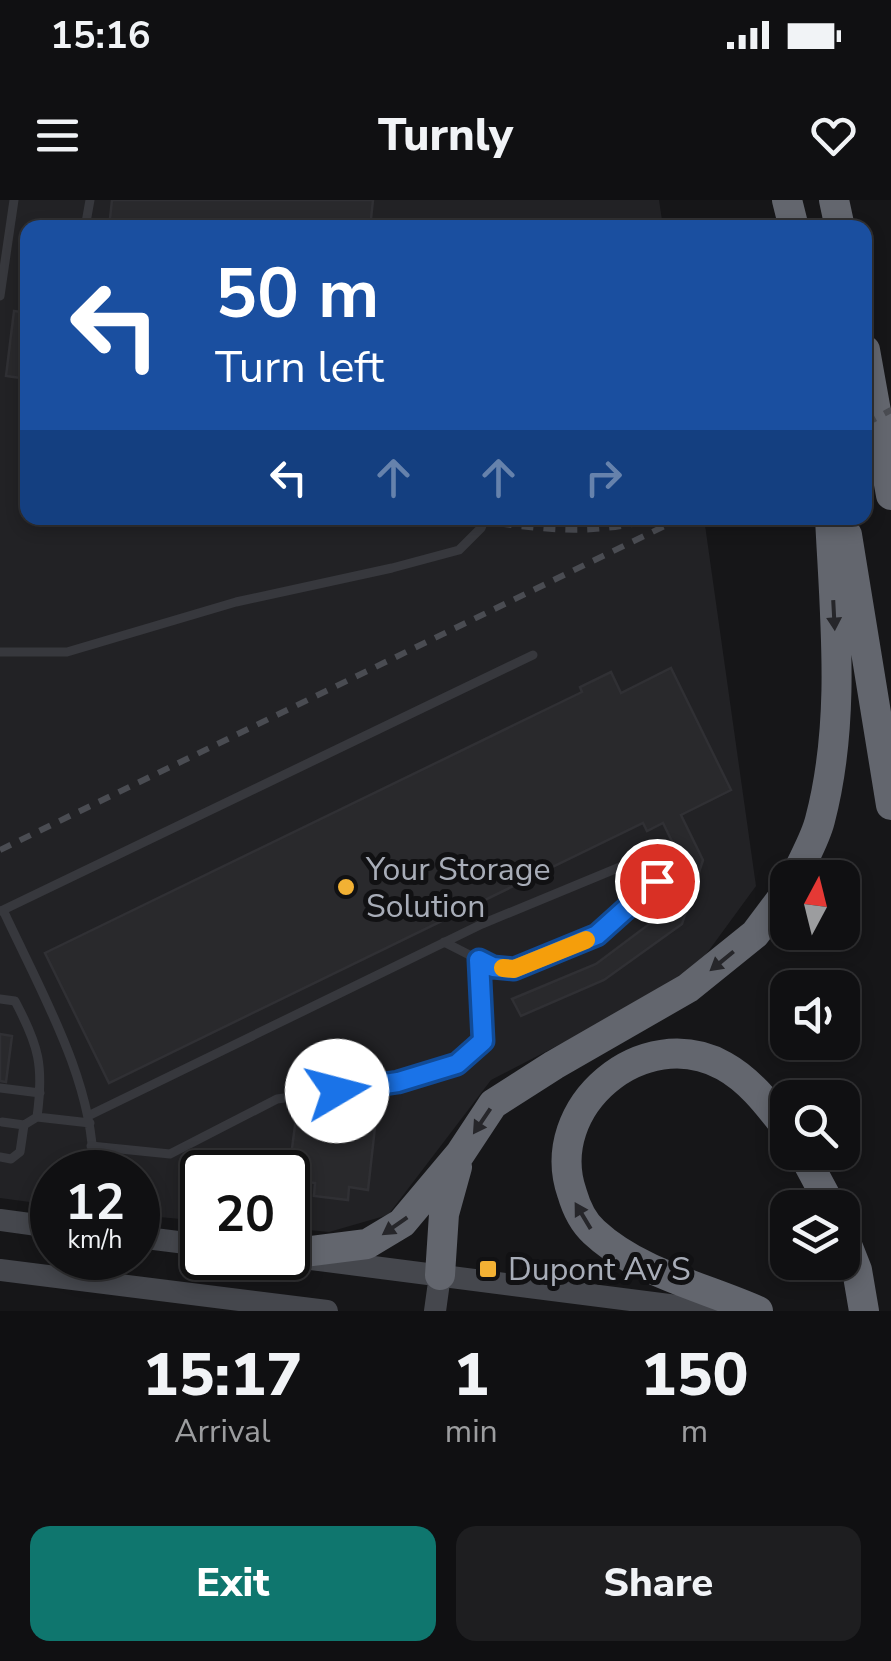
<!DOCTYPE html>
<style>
:root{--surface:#101012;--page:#1e1e20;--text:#f1f3f6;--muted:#9c9d9f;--line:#303032;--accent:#0f766e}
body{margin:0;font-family:"Nunito Sans",sans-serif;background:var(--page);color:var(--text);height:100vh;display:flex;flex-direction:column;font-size:38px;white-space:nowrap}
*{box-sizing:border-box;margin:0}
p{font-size:32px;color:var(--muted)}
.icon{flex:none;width:55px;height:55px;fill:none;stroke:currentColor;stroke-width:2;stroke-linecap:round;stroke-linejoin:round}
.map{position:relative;height:1111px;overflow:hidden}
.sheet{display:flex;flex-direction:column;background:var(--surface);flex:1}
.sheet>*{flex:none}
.banner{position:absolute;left:20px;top:20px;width:852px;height:305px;border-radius:20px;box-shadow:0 5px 15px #0003,0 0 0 2px var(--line);background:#1a4fa0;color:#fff;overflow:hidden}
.needle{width:65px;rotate:7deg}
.tools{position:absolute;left:770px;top:660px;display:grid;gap:20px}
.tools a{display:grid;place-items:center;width:90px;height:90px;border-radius:20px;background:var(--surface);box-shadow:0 5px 15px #0003,0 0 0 2px var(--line);font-size:50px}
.speed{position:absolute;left:30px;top:950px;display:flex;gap:20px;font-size:50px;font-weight:700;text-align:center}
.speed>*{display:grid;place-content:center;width:130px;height:130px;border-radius:50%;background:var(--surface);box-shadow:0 5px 15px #0003,0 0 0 2px var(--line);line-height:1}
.speed small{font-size:25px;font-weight:400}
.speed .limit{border:5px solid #111;border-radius:15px;background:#fff;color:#111}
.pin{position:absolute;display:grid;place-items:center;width:85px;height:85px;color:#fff;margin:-42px;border:5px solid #fff;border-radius:50%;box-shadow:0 2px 10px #0007}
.me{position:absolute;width:110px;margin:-55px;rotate:82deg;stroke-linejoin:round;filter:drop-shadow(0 0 8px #0008)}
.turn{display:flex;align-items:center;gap:35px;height:210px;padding:0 30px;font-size:45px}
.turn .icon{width:130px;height:130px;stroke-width:2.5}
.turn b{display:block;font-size:70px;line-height:85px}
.lanes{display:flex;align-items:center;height:95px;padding:0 30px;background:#0003;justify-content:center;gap:50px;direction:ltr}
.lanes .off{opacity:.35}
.eta{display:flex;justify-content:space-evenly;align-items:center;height:170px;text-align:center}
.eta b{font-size:60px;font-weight:800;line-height:70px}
.button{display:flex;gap:20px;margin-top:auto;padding:20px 30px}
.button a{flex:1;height:115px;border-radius:20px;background:var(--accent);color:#fff;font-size:40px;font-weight:800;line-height:115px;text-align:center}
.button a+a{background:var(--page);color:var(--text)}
.status{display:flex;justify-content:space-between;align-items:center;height:70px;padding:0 50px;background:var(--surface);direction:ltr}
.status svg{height:28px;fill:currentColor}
header{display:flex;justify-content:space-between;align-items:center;height:130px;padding:0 30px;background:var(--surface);font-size:45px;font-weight:800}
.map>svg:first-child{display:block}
.built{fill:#222225}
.building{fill:#29292c;stroke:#303034;stroke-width:2.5}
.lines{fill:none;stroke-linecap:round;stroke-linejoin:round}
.service{stroke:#37383d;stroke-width:9}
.secondary{stroke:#45474d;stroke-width:22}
.motorway{stroke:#63666e;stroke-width:30}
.rail{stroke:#4a4c52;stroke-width:6;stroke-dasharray:12 10;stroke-linecap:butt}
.oneway{fill:#26262a}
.route-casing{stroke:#114b97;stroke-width:25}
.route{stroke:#1a73e8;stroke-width:18}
.slow{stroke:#f59e0b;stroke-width:18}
.poi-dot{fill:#f2b134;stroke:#111113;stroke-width:4}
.labels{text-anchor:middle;stroke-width:10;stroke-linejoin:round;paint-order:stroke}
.poi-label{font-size:32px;fill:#a8adb8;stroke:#111113;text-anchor:start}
</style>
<div class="status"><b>15:16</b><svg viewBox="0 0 49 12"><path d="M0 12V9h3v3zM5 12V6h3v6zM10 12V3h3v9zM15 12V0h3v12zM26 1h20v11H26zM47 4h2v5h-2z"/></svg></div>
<header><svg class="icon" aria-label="menu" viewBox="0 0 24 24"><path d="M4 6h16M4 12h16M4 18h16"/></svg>Turnly<svg class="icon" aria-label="heart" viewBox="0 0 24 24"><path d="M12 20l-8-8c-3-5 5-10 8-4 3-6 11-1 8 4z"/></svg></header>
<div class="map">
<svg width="891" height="1111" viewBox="0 0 891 1111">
<rect width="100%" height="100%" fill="#161618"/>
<!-- built -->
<path class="built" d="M0,0h659l4,27 -635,1v290h676l52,368 -57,78 -117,69 -91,47 -103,135 -59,17 -41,-4v-56h-86v49l-64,-6v-43h-86v33l-52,-7z"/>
<!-- building -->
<path class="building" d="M112,0h261l-3,28h-261z
M14,111l14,2v66l-22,-3z
M671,468l60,122 -50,25 22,45 -21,64 -78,56 -83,36 -9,-17 84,-35 72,-54 15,-46 -20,-41 -16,8 -4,-8 -534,260 -64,-130 537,-261 -2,-5 31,-15 10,21z
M0,834l12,2 -6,46 -6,-1z
M296,918l79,9 -7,63 -19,-3 -1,13 -34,-4 1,-13 -27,-4z"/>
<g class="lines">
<!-- service -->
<path class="service" d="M85,28l5,-28
M0,96l14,-96
M0,452h67l169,-50 156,-34 67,-18 22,-22 4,-10
M3,710l530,-255
M0,711l3,-1c36,78 93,175 90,262
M0,799l15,2c24,45 29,65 22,116
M0,888l40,5
M88,916l394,-192 167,-69 8,26 -60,54 -83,34 -21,-2 -49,-25
M2,922l22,3
M91,946l79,8 107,-55 121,-17 59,-18 26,-23 -4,-81
M0,957l11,2 9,-7 4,-27 13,-8 53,6"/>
<!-- secondary -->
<path class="secondary" d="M0,1020l52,7
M138,1037l64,8
M311,1059l405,52
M0,1070l327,41
M435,1111l5,-36"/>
<!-- motorway -->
<path class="motorway" d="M787,0l7,28
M834,0l6,28
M865,150l26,145
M847,335l44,270
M795,678c8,-19 20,-38 25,-58 26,-99 15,-201 10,-302
M802,952l30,56
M842,1032l15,38 7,41
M288,1054l79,-10 35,-21 58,-69 33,-50 61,-39 134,-77 67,-54 33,-44
M440,1075l4,-61 13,-47
M758,1111c-54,-24 -120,-38 -164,-79 -11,-10 -18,-25 -22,-39 -30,-86 71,-172 152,-127 27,15 45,40 64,64"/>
<!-- rail -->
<path class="rail" d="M865,224l26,-14
M456,318c78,9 124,21 202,0
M0,650l681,-332"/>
</g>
<!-- one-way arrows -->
<defs><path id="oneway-solid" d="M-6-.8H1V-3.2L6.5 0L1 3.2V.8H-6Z" transform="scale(2.5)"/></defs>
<g class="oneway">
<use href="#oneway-solid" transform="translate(834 415) rotate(87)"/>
<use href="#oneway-solid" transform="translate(722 761) rotate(141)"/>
<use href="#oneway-solid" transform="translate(482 921) rotate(124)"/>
<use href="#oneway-solid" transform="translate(583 1016) rotate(-121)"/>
<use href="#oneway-solid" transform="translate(395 1026) rotate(145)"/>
</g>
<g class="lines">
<!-- route casing -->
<g class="route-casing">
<path id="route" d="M337,891l61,-9 59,-18 26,-23 -4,-81 14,7 21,2 83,-34 60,-54"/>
</g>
<!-- route -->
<use href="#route" class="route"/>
<!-- slow -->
<path class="slow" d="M503,768l11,1 72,-29"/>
</g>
<!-- markers -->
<g class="poi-dot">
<circle cx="346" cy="687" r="10"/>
<rect x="478" y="1059" width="20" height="20" rx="5"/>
</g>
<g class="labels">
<!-- poi labels -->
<g class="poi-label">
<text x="366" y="680">Your Storage<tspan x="366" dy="37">Solution</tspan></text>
<text x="508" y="1080">Dupont Av S</text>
</g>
</g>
</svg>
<div class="tools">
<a><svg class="needle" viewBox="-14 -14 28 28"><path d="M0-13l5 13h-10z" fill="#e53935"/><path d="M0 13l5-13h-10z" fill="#9c9d9f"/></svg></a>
<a><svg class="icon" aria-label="sound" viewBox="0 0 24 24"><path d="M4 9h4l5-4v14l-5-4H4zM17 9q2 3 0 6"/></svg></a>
<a><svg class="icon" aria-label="search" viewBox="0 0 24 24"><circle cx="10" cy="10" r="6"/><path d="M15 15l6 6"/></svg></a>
<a><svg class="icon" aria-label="layers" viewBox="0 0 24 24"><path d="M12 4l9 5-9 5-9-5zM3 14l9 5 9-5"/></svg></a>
</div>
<div class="speed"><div>12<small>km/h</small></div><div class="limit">20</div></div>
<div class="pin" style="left:657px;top:681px;background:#d93025"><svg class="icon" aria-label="arrive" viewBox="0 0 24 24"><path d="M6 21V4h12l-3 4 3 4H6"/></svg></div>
<svg class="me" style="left:337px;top:891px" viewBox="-20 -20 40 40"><circle r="19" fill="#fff"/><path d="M0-13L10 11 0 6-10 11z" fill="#1a73e8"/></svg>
<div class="banner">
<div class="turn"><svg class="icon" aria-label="left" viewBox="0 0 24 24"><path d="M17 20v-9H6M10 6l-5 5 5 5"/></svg><div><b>50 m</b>Turn left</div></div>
<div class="lanes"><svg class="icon" aria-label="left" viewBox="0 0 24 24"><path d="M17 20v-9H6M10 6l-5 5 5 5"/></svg><svg class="icon off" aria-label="ahead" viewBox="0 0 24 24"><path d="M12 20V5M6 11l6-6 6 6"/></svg><svg class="icon off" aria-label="ahead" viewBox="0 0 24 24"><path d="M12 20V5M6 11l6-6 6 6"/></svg><svg class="icon off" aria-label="right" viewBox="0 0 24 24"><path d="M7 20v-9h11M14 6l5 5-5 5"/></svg></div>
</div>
</div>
<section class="sheet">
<div class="eta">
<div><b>15:17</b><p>Arrival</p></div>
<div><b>1</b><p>min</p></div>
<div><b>150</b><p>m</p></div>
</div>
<div class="button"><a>Exit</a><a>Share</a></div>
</section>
